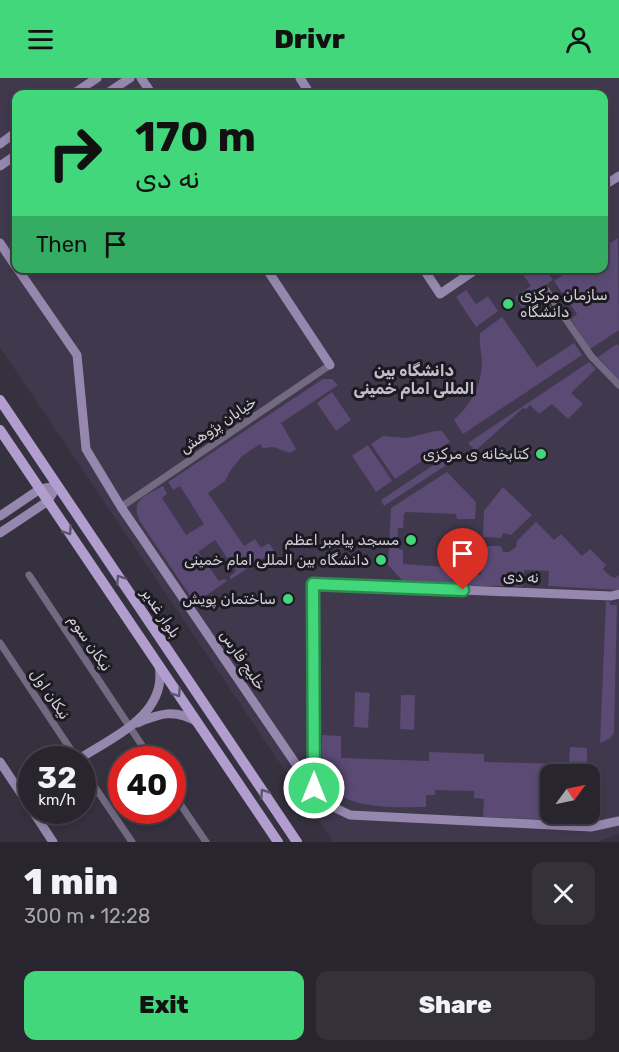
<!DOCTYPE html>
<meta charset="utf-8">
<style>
:root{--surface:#28252f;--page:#34313b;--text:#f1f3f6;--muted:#a5a5aa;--line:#44424b;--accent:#42d77b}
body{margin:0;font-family:Rubik,"Noto Naskh Arabic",sans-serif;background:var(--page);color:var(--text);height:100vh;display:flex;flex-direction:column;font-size:22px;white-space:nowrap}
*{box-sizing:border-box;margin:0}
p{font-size:20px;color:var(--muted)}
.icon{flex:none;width:33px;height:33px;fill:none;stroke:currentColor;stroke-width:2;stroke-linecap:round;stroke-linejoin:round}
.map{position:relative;height:764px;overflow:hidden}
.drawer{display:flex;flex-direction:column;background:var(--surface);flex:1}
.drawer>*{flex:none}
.banner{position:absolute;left:12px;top:12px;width:596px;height:183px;border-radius:12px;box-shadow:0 3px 9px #0003,0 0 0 2px var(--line);background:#42d77b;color:#111;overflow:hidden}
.needle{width:39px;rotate:57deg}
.controls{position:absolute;left:540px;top:686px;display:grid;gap:12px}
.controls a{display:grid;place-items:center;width:60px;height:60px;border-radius:12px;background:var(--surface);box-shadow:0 3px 9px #0003,0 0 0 2px var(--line);font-size:30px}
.speed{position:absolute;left:18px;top:668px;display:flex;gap:12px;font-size:30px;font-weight:700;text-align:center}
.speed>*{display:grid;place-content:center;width:78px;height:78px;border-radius:50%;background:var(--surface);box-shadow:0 3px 9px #0003,0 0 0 2px var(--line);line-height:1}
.speed small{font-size:15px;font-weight:400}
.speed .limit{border:9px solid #d22;background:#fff;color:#111}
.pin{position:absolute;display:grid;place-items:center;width:51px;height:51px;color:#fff;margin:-62px -26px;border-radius:50% 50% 50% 0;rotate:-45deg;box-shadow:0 0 6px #0007}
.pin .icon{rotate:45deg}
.me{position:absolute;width:66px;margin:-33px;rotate:0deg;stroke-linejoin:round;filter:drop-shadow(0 0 4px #0008)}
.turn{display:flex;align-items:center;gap:21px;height:126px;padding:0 24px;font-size:27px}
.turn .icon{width:78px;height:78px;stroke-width:2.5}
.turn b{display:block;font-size:42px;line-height:51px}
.then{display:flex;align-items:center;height:57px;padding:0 24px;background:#0003;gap:12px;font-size:22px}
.round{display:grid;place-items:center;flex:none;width:63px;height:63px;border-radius:12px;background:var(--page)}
.overview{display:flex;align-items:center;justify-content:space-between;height:102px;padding:0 24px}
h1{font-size:36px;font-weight:800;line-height:45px}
.cta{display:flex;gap:12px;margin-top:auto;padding:12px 24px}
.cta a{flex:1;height:69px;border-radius:12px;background:var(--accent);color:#111;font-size:24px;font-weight:800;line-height:69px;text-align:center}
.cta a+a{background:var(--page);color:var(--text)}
header{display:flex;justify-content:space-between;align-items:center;height:78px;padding:0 24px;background:var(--accent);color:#111;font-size:27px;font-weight:800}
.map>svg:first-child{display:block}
.built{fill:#40384c;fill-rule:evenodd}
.green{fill:#5b4a74}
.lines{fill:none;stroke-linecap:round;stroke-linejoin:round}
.street{stroke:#736a82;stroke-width:7}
.secondary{stroke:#9687ae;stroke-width:9}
.primary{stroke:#b19ecf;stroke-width:10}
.oneway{stroke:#5f556f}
.route-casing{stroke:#2b8c50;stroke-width:15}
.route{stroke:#42d77b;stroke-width:10}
.poi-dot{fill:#42d77b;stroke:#1c1a21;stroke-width:2}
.labels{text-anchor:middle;stroke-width:6;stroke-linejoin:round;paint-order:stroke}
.poi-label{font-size:15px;fill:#d3cfd9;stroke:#1c1a21;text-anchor:end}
.street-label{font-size:15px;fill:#d3cfd9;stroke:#1c1a21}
.neighbourhood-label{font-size:16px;font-weight:bold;fill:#c3bcce;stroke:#1c1a21}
</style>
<header><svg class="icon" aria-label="menu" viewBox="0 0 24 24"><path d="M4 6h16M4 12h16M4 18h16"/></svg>Drivr<svg class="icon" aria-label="person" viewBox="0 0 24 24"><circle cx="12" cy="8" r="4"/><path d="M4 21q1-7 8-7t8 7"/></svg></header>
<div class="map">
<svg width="619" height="764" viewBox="0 0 619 764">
<rect width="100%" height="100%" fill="#36313f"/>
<!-- built -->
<path class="built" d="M0,0h619v756l-22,8h-264l-333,-495zM16,16h587v174h-587zM550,696h40v39h-40z"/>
<!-- green -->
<path class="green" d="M618,160l1,92 -29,19 -19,-30 6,-5 -23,-33 18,-12 31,-1v-20z
M519,191h26l8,11 -14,9 18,26 -5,4 -13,-22 -17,11 -7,-11 16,-11z
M466,212l10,14 12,-8 10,15 -22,16 -20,-30z
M502,239l35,50 37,-24 8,12 -119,79 -9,-14c17,-16 28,-35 28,-59 -1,-9 -3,-19 -2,-28z
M617,266l2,2v34l-21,-23z
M589,284l7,7 -25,24 12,11 -15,15 -16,-15 -13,10 -9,-9 -4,4 -3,-1 -48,43 -7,-8z
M323,301h9l6,6 -57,38 15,26 -6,4 -17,-6 -10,1 -3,-4 -18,12 -12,15 -5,10 -17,12 36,53 11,-7 6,9 8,-5 5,8 -43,28 -2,-2 7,-6 -21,-31 -17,12 21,29 6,-2 2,2 -32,22 -56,-83c-9,-21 8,-25 24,-34l4,8 -5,4 24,37 18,-11 -24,-38 -7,4 -5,-8z
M332,314l19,28 -15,11 -19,-28z
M435,353h7l8,11 -55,37 -24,-35 12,-8 24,2z
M368,367l24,36 -16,11 -24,-36z
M456,372l4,6 -76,50 -3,-6z
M447,394l29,30 -1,17h-18l-1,-5 -50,-2 -2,2 -1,14h-5l-1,14 1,7 5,1v14l44,3 1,3 12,1v12l-58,-3 -14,-15 3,-57z
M503,409l29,28 -21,20 -8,-2 -2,5 -18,-1 1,-26z
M536,444l18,18 7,-6 21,22 8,-7 16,16 -3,4 7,7 5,2 4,-3v15l-71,-4 1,-15 -25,-1 -1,16h-54v-11h12l2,-29h18l2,6h6l7,-5 1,-6z
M606,523l4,1v3h7l-3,127 -3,6 -11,5z
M355,614l15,1 -2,35 -14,-1z
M401,617h14l-1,35 -14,-1z
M322,657l19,1v22l88,3v-9l55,2v8l85,2 1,-17 17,1v26h-37v39h35v8l-102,-4 1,-18 -10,-1v-7l-39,-1v5h-9v12c-29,0 -94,5 -102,-34 -3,-12 -2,-26 -2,-38z"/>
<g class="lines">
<!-- street -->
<path class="street" d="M546,212l45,66 28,29
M121,429l209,-142
M29,497l122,184
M0,565l77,116
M82,690l50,74
M172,714l34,50"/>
<!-- secondary -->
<path class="secondary" d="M141,0l11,16
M300,0l10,16
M73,16l24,-16
M106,16l24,-16
M0,66l16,-12
M0,88l16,-11
M603,108l16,-10
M0,165l16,24
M17,190l60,87 9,94 35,58 181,266 25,31 23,11 241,12 28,-6
M266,190l64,97
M423,190l17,26 38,-26
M0,438l40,-27 17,-3
M0,455l48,-32 9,-15
M137,645c22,-9 38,-15 60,-1
M79,681c34,-22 89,-45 80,-93
M0,684l32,48
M314,710l-1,-204 298,12 8,-2
M32,732l21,32"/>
<!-- primary -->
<path class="primary" d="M0,322l297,442
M0,352l278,412"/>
</g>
<!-- one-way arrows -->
<defs><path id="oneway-chevron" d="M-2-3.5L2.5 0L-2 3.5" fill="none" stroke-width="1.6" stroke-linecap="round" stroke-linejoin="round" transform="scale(1.5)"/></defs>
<g class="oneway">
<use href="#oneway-chevron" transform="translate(68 453) rotate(56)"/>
<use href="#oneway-chevron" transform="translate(120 501) rotate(-124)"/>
<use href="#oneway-chevron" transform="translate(177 615) rotate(56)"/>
<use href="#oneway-chevron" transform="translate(264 715) rotate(-124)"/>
</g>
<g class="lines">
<!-- route casing -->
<g class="route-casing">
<path id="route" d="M314,710l-1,-204 150,6"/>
</g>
<!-- route -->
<use href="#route" class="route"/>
</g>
<!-- markers -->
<g class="poi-dot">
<circle cx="508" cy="226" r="6"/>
<circle cx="541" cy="376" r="6"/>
<circle cx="411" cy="462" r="6"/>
<circle cx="381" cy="482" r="6"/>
<circle cx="288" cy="521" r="6"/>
</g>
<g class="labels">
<!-- poi labels -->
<g class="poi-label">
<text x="520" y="222" text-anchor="start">سازمان مرکزی<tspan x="520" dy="17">دانشگاه</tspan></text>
<text x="529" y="381">کتابخانه ی مرکزی</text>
<text x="399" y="467">مسجد پیامبر اعظم</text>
<text x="369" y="487">دانشگاه بین المللی امام خمینی</text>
<text x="276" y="526">ساختمان پویش</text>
</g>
<!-- street labels -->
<g class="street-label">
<text transform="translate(218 347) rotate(-34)" y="5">خیابان پژوهش</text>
<text transform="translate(521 499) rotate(2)" y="5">نه دی</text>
<text transform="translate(161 535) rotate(56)" y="5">بلوار غدیر</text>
<text transform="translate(90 565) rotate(56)" y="5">نیکان سوم</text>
<text transform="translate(243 582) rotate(56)" y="5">خلیج فارس</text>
<text transform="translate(50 616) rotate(56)" y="5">نیکان اول</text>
</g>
<!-- neighbourhood labels -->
<g class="neighbourhood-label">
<text x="414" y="298">دانشگاه بین<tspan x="414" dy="18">المللی امام خمینی</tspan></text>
</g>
</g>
</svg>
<div class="controls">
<a><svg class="needle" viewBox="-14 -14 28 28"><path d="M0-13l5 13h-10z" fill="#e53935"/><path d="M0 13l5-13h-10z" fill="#a5a5aa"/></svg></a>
</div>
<div class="speed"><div>32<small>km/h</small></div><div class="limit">40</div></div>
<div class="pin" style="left:463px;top:512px;background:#d93025"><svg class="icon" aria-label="arrive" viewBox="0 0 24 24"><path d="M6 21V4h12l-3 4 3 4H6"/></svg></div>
<svg class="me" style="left:314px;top:710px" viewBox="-20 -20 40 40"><circle r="17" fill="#42d77b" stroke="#fff" stroke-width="3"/><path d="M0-11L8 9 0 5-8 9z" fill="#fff"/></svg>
<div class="banner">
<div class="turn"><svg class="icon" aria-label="right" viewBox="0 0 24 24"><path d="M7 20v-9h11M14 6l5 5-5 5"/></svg><div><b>170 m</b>نه دی</div></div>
<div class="then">Then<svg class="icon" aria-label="arrive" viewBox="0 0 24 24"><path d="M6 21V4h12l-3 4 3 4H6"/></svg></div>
</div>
</div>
<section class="drawer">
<div class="overview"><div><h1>1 min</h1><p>300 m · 12:28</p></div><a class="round"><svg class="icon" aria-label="close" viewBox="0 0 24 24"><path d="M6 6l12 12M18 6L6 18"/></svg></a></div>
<div class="cta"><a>Exit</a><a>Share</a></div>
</section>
